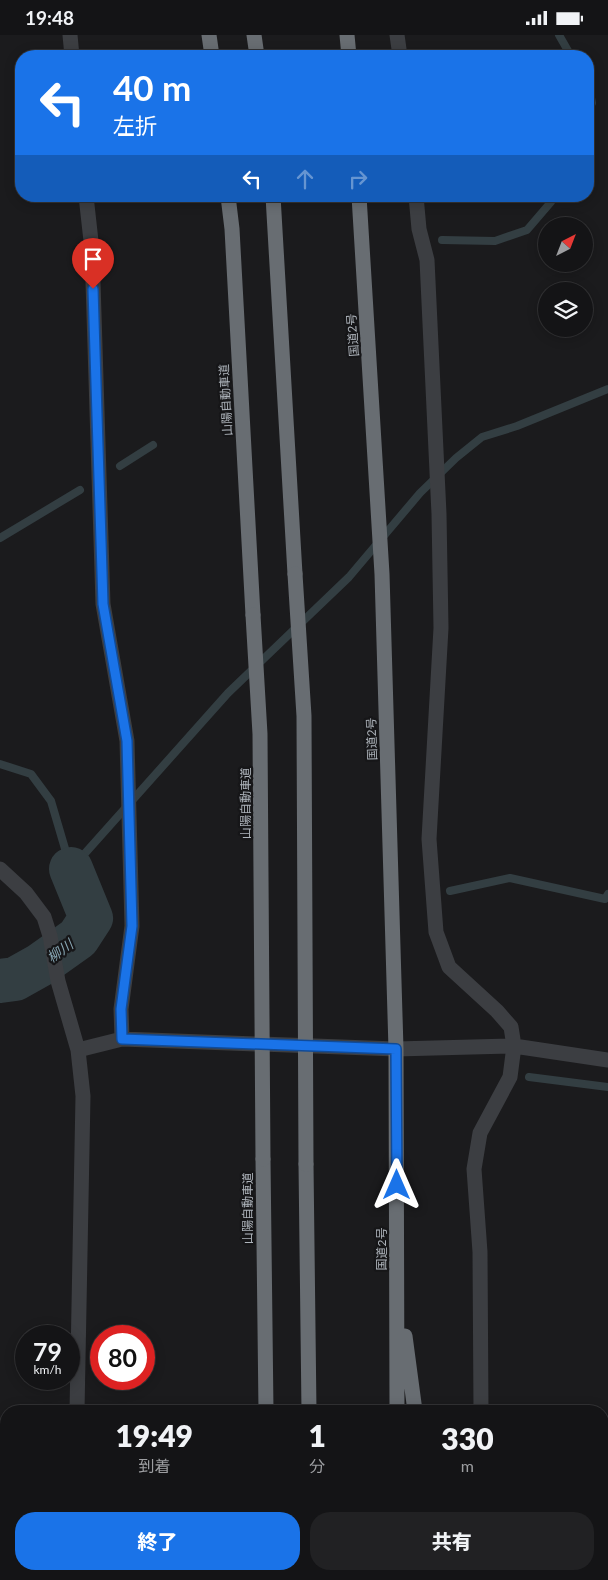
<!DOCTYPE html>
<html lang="ja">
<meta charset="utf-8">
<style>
:root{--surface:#141416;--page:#212123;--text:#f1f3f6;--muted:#9d9ea1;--line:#333335;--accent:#1a73e8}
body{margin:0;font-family:Lato,"Noto Sans JP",sans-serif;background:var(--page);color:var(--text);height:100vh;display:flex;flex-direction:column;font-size:19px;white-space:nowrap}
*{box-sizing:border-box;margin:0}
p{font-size:16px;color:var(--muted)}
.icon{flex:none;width:28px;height:28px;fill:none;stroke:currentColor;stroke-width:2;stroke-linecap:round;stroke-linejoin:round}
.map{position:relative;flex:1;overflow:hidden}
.side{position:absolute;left:0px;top:1370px;width:609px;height:175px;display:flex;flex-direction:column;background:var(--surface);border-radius:20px 20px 0 0;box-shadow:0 2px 12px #0003,0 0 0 1px var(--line)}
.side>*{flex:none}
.guide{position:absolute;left:15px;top:15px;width:579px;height:152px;border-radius:20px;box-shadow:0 2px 12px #0003,0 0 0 1px var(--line);background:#1a73e8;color:#fff;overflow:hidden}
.needle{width:32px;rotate:42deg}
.controls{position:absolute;left:538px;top:182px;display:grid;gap:10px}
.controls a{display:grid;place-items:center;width:55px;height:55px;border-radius:50%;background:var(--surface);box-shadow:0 2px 12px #0003,0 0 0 1px var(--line);font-size:25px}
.speed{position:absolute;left:15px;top:1290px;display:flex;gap:10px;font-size:25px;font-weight:700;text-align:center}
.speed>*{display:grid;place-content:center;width:65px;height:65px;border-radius:50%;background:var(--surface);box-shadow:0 2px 12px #0003,0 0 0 1px var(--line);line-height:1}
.speed small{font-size:12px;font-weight:400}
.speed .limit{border:8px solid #d22;background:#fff;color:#111}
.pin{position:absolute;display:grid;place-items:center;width:42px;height:42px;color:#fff;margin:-51px -21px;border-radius:50% 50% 50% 0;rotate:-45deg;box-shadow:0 0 5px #0007}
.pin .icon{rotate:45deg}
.me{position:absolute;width:55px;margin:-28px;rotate:0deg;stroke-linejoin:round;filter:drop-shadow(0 0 4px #0008)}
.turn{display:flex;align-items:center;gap:18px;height:105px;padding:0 15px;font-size:22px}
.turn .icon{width:65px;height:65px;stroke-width:2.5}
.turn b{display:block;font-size:35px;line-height:42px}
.lanes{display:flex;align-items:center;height:48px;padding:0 15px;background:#0003;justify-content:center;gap:25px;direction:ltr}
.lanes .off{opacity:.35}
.eta{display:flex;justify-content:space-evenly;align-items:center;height:85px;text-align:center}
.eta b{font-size:30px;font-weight:800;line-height:35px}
.action{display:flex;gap:10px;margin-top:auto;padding:10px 15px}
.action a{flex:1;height:58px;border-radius:20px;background:var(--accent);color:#fff;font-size:20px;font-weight:800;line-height:58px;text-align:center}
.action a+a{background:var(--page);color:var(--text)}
.status{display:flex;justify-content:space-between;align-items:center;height:35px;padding:0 25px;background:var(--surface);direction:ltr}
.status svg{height:14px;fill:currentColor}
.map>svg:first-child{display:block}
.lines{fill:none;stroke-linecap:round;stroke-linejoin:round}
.stream{stroke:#333e42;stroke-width:8}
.river{stroke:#333e42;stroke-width:44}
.minor{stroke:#3c3e42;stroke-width:15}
.highway{stroke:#686d72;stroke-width:15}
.highway-bridge{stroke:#686d72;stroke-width:15}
.route-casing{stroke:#114b97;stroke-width:12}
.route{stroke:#1a73e8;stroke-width:9}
.labels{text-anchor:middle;stroke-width:4.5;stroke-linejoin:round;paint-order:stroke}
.street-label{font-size:12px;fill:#aeb4bb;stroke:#161618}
.water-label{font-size:14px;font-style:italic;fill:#88a7b4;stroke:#161618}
</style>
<div class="status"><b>19:48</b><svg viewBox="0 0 49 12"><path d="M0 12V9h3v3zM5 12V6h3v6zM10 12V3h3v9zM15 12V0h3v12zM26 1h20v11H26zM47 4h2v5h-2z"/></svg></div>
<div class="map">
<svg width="608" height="1545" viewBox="0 0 608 1545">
<rect width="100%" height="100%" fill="#1b1b1d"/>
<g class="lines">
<!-- stream -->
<path class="stream" d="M559,0l12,21
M588,47l4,21 -4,7
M442,205l53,1 32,-11 24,-28 2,-6
M120,431l33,-21
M0,503l80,-48
M0,729l31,10 20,27 20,68
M71,834l157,-176 121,-116 71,-84 36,-35 26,-21 35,-11 91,-37
M450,856l60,-13 95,21 3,-5
M529,1042l79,10"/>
<!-- river -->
<path class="river" d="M0,946l15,-2 25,-14 38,-27 13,-20 -20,-49"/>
<!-- minor -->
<path class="minor" d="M70,0l2,21
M397,0l3,21
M86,161l6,54 11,354 24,137 5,185 -11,83 1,30
M416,161l3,33 8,31 12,254 2,114 -12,211 7,93 13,35 48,44 14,16 3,19 -4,31 -30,56 -6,36 6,83 1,159
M0,834l26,24 18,24 6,19 8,45 20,69 5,46 -6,315
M78,1015l44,-11 274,10 118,-3 94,14
M602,1501l6,-7
M482,1539l1,6
M579,1539l8,4 7,2
M73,1545l1,-6"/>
<!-- highway -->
<path class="highway" d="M209,0l3,21
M254,0l3,21
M347,0l2,21
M228,161l4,33 21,386
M273,161l22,378
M359,161l23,378 14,475 1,362
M263,1124l3,252
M306,1129l3,247
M405,1301l10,75
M269,1539v6
M312,1539v6
M435,1539l1,6
M397,1545v-6"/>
<!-- highway-bridge -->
<path class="highway-bridge" d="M295,539l9,142 2,448
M253,580l7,119 3,425"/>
</g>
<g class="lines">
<!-- route casing -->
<g class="route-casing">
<path id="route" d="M93,254l10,315 24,137 5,185 -11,83 1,30 274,10 1,136"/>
</g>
<!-- route -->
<use href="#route" class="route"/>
</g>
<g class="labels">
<!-- street labels -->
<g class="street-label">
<text transform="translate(353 300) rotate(-94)" y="4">国道2号</text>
<text transform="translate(226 365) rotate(-93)" y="4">山陽自動車道</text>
<text transform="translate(372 704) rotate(-92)" y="4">国道2号</text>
<text transform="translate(246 768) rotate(-90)" y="4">山陽自動車道</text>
<text transform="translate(248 1173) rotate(-90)" y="4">山陽自動車道</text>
<text transform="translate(382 1214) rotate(-90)" y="4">国道2号</text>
</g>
<!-- water labels -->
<g class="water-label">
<text transform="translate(60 916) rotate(-36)" y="5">柳川</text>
</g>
</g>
</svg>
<div class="controls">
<a><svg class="needle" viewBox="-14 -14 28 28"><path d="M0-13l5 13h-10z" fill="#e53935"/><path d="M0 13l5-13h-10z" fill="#9d9ea1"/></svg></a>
<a><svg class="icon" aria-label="layers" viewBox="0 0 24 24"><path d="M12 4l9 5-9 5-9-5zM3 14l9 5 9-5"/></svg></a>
</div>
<div class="speed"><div>79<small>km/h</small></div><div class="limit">80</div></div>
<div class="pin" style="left:93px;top:254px;background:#d93025"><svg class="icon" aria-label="arrive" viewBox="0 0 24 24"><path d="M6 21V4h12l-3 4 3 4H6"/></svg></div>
<svg class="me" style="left:397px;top:1150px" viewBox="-20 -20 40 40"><path d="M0-17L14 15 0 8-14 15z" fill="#1a73e8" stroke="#fff" stroke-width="4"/></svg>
<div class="guide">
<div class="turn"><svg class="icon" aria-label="left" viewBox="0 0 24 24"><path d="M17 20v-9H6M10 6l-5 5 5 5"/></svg><div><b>40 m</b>左折</div></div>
<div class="lanes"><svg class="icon" aria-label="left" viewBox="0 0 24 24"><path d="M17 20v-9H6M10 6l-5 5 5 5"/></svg><svg class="icon off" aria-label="ahead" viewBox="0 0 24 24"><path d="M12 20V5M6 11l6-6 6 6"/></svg><svg class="icon off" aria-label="right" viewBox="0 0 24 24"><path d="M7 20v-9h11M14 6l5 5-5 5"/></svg></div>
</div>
<section class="side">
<div class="eta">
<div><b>19:49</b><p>到着</p></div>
<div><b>1</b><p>分</p></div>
<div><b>330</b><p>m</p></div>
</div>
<div class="action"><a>終了</a><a>共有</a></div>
</section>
</div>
